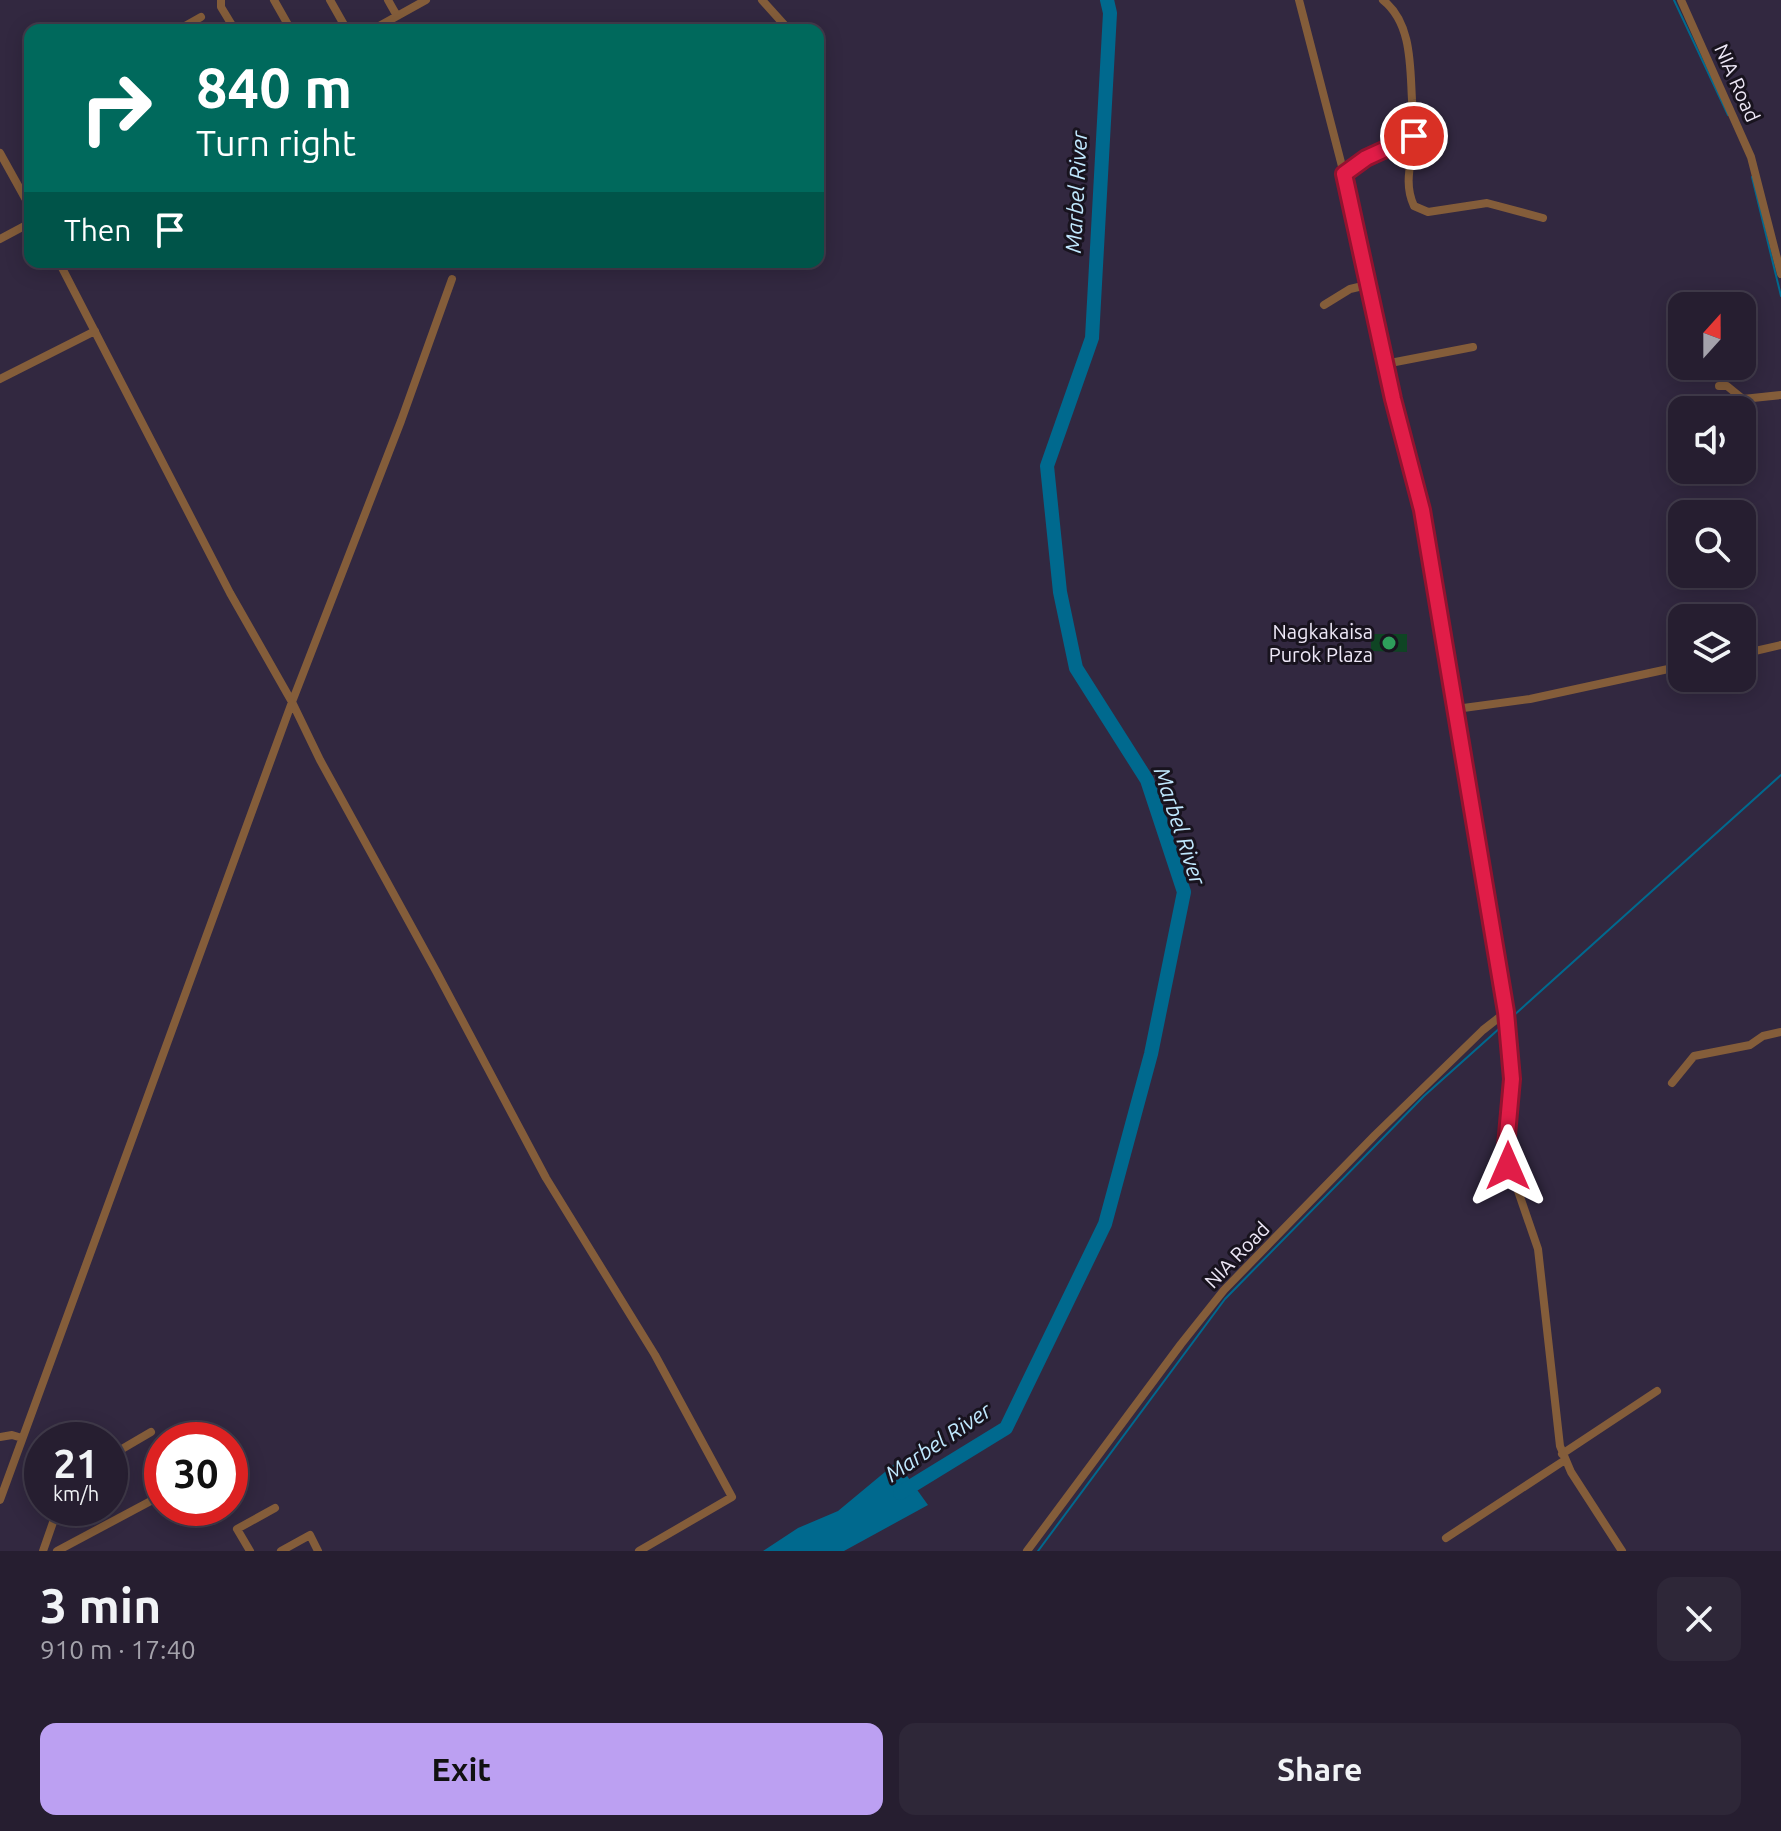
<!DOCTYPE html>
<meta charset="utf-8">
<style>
:root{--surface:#261e30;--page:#2e2738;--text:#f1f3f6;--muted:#a4a2ab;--line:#423c4c;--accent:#bca0f2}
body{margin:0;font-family:Ubuntu,sans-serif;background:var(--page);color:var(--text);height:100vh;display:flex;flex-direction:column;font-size:30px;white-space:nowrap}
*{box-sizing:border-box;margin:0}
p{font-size:26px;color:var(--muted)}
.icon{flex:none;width:44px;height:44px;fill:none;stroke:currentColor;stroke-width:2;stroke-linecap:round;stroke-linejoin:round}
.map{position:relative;height:1551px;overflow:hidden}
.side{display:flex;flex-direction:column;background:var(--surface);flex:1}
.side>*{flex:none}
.top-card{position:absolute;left:24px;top:24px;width:800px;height:244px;border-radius:16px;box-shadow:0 4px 20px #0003,0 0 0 2px var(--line);background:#00695c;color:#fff;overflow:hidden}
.needle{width:52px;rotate:21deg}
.buttons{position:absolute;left:1668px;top:292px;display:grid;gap:16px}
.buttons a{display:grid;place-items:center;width:88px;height:88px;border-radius:16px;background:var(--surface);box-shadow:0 4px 20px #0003,0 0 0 2px var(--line);font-size:40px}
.speed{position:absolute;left:24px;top:1422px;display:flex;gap:16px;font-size:40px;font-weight:700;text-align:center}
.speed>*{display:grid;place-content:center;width:104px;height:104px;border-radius:50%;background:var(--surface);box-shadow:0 4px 20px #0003,0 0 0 2px var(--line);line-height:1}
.speed small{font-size:20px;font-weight:400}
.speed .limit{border:12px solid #d22;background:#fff;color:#111}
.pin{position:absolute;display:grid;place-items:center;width:68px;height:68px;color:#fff;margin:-34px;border:4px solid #fff;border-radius:50%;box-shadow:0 2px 8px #0007}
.me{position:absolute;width:88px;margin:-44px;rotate:0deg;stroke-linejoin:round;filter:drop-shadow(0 0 6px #0008)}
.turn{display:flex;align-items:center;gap:28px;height:168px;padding:0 40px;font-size:36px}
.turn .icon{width:104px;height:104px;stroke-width:2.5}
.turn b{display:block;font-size:56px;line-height:68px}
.then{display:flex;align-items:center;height:76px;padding:0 40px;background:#0003;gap:16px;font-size:30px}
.round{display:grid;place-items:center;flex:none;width:84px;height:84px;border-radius:16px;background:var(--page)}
.overview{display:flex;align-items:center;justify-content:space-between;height:136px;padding:0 40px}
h1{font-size:48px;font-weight:700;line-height:60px}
.action{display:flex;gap:16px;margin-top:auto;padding:16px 40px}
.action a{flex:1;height:92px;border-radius:16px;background:var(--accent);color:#111;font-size:32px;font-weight:700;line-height:92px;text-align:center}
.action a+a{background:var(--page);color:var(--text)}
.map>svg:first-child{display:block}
.green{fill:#0f4524}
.water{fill:#00698e}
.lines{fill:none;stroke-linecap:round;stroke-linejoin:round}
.stream{stroke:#00698e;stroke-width:2}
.river{stroke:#00698e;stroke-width:14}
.minor{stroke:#845d3a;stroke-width:8}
.route-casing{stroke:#92132f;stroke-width:20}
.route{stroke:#e11d48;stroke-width:14}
.leisure-dot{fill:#2e9e5b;stroke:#18131e;stroke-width:3}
.labels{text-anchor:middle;stroke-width:6;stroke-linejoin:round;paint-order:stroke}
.street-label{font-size:20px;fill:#eee8f7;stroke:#18131e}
.poi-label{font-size:20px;fill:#eee8f7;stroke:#18131e;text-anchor:end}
.water-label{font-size:22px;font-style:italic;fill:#c0e8fe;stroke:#18131e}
</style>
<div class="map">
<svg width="1781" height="1551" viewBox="0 0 1781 1551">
<rect width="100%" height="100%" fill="#322840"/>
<!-- green -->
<path class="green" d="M1371,634h36v18l-36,-1z"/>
<!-- water -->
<path class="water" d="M897,1462l31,43 -84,46h-81l35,-23 40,-17z"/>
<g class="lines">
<!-- stream -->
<path class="stream" d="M1674,0l54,115
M1752,177l29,119
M1512,1017l269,-242
M1038,1551l187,-252 199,-203 77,-69"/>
<!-- river -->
<path class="river" d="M900,1493l106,-65 99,-204 46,-170 33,-162 -37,-112 -71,-112 -16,-76 -13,-126 45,-128 18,-325 -3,-13"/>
<!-- minor -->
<path class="minor" d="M221,0v7l14,23
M274,0l17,30
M330,0l17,30
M388,0l9,16
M762,0l27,30
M1299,0l45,174 49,225 29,111 84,502 6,84 -6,60 32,93 22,197 11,26 51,79
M1383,0c29,23 27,66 29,100 1,12 3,25 2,38 -2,23 -11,45 0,68l14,6 59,-9 56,15
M1681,0l70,157 30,117
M178,30l23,-13
M372,30l54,-30
M0,153l30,54
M1344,174l22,-16 48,-22
M0,239l30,-16
M59,262l171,331 62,109 28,58 116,211 110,207 109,177 77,142 -93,54
M1324,305l26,-16 17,-4
M1385,364l88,-17
M0,379l95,-48
M1719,386h8l16,13 38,-4
M1742,654l39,-9
M1456,709l74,-10 152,-33
M1672,1083l22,-27 56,-11 13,-9 18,-4
M0,1437l12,-2 10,3
M1562,1454l95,-63
M110,1456l41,-24
M0,1500l292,-798 109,-281 51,-142
M1446,1538l119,-78
M43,1551l15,-43
M57,1551l105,-56
M250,1551l-13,-22 38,-21
M281,1551l29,-16 8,16
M1027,1551l154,-207 43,-54 151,-155 108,-105 23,-18"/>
</g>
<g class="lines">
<!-- route casing -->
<g class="route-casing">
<path id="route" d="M1414,136l-48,22 -22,16 49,225 29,111 84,502 6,67 -6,67 2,20"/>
</g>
<!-- route -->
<use href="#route" class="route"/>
</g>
<!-- markers -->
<circle class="leisure-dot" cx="1389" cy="643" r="8"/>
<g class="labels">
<!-- street labels -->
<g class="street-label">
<text transform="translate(1737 83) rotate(66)" y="7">NIA Road</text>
<text transform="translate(1237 1255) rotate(-46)" y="7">NIA Road</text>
</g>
<!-- poi labels -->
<g class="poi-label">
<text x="1373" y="639">Nagkakaisa<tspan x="1373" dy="23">Purok Plaza</tspan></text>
</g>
<!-- water labels -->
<g class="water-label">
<text transform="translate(1076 192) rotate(-87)" y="8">Marbel River</text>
<text transform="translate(1180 826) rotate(72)" y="8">Marbel River</text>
<text transform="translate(938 1442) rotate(-34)" y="8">Marbel River</text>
</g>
</g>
</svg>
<div class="buttons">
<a><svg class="needle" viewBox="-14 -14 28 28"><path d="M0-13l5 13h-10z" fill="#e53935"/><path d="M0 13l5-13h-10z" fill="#a4a2ab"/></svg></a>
<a><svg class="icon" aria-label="sound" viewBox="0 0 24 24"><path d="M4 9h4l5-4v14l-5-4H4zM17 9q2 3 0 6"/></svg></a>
<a><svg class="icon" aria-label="search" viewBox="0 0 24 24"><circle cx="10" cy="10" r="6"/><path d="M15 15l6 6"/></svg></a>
<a><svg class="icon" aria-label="layers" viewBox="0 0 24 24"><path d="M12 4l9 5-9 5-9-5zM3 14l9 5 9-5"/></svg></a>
</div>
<div class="speed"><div>21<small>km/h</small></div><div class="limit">30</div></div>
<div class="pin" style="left:1414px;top:136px;background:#d93025"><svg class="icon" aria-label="arrive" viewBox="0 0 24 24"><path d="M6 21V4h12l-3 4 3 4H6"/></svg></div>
<svg class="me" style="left:1508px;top:1166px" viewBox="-20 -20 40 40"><path d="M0-17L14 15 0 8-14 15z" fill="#e11d48" stroke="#fff" stroke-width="4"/></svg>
<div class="top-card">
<div class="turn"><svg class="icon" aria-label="right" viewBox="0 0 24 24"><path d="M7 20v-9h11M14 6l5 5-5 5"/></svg><div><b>840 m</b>Turn right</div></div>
<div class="then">Then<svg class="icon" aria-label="arrive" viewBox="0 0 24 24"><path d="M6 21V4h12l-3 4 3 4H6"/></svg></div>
</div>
</div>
<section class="side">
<div class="overview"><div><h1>3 min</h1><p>910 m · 17:40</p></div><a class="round"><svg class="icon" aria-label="close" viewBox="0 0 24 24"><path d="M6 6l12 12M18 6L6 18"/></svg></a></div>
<div class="action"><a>Exit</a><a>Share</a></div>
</section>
